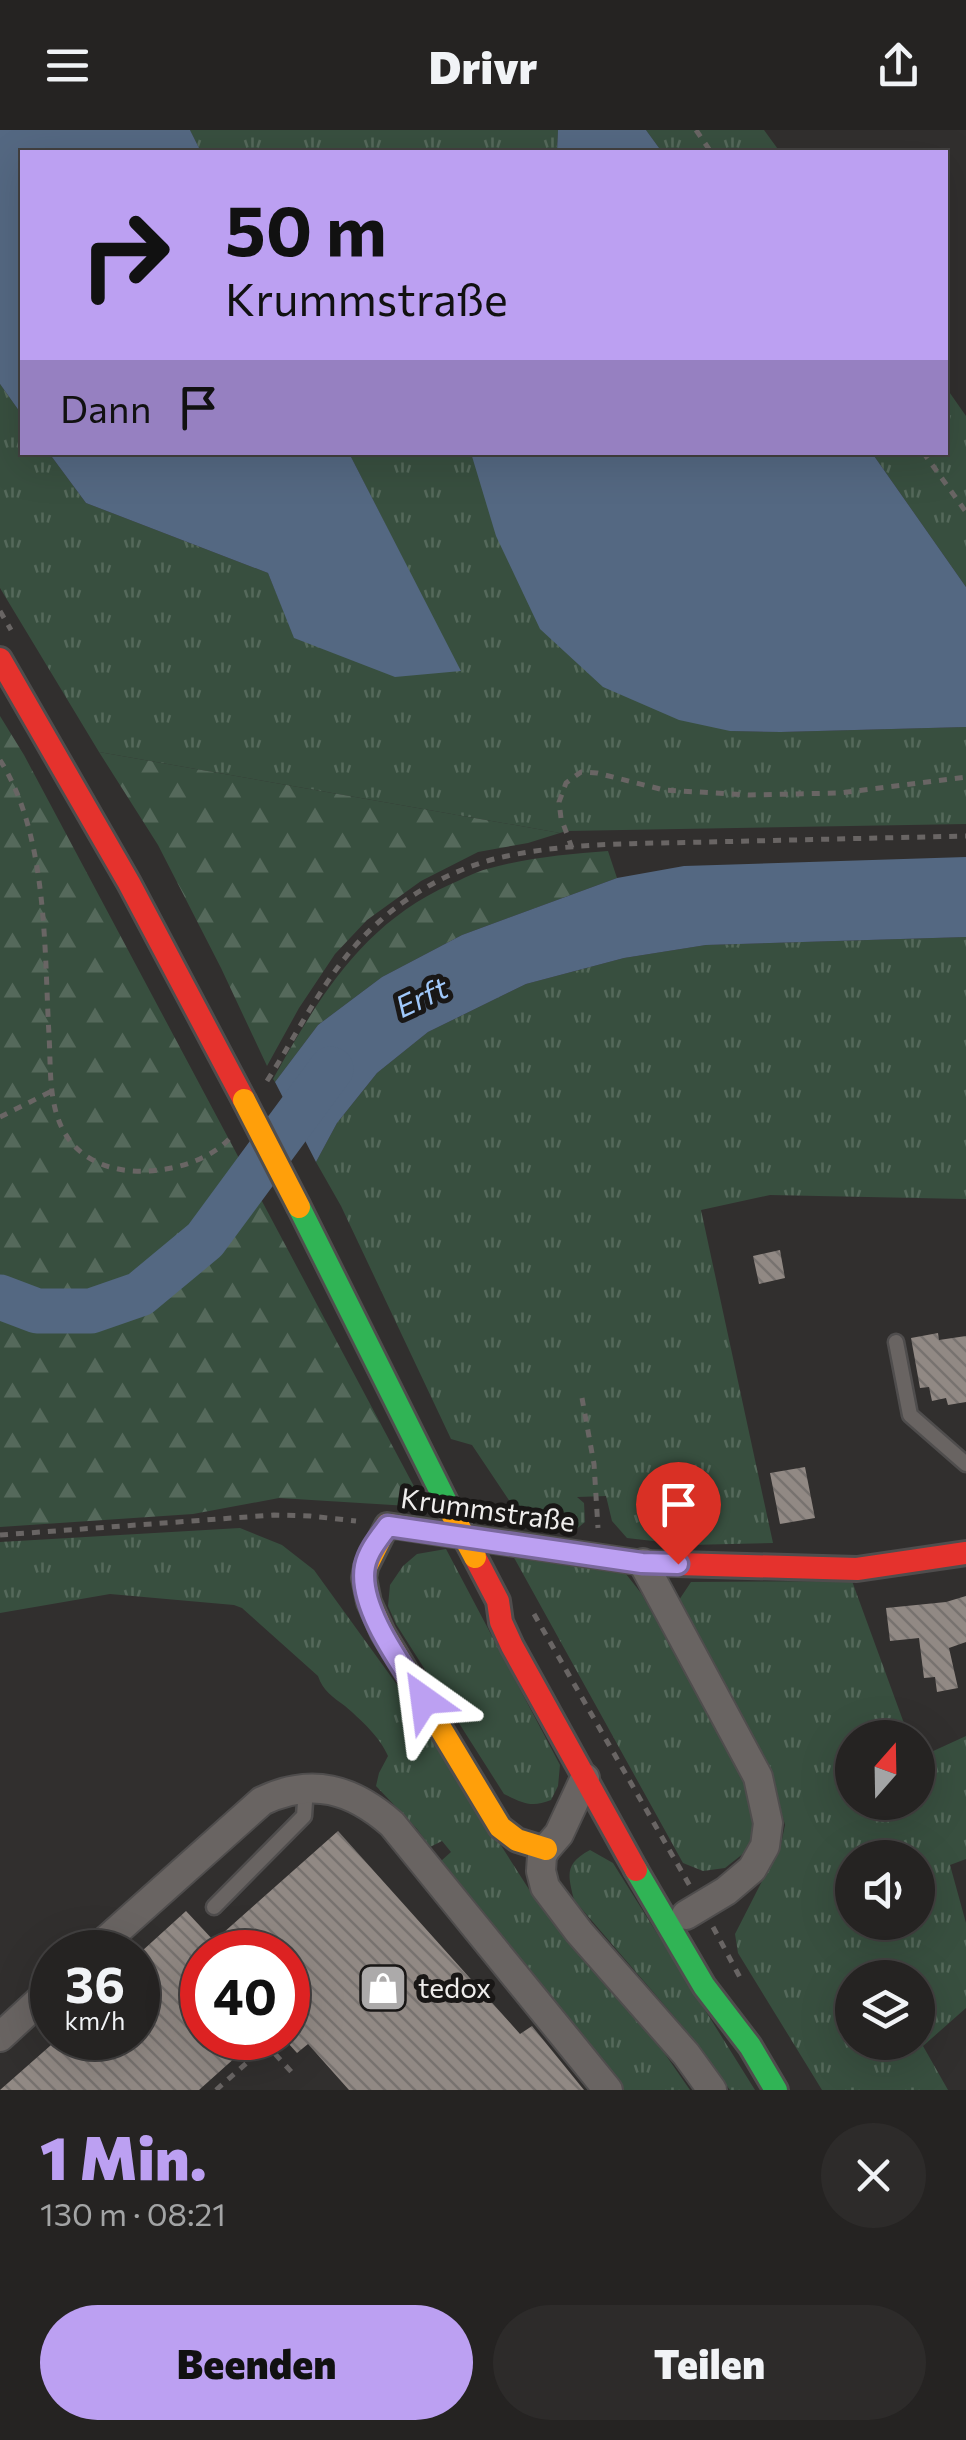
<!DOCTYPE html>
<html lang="de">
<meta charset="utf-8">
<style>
:root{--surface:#252322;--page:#2d2b2a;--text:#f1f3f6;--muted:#a3a4a5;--line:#424040;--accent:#bca0f2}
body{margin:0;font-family:Commissioner,sans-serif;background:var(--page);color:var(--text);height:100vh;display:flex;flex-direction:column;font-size:38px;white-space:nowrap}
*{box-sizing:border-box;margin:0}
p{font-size:32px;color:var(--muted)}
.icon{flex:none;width:55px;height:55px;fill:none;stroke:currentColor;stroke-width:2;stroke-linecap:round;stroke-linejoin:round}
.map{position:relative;height:1960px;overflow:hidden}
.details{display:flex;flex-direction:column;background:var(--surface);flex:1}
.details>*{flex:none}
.hud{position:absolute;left:20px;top:20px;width:928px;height:305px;border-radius:0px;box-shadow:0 10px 40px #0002,0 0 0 2px var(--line);background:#bca0f2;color:#111;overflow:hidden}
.needle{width:65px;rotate:20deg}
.controls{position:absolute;left:835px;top:1590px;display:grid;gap:20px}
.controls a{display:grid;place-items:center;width:100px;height:100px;border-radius:50%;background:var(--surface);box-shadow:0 10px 40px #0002,0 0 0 2px var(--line);font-size:50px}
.speed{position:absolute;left:30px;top:1800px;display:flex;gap:20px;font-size:50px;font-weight:700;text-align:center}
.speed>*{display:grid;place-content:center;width:130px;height:130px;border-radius:50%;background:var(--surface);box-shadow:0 10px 40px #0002,0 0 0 2px var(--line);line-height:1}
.speed small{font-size:25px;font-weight:400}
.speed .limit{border:15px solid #d22;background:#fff;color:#111}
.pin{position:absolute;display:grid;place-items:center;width:85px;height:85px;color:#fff;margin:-102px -42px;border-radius:50% 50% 50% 0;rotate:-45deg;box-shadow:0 0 10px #0007}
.pin .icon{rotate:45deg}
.me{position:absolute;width:110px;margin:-55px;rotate:329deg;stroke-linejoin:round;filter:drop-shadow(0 0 8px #0008)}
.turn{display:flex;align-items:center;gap:35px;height:210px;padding:0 40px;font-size:45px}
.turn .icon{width:130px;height:130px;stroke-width:2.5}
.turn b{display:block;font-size:70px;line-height:85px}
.then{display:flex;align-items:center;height:95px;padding:0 40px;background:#0003;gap:20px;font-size:38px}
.round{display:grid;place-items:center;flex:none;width:105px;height:105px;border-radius:52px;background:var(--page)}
.headline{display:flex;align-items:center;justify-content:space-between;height:170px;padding:0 40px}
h1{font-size:60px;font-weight:800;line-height:75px;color:var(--accent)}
.primary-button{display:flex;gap:20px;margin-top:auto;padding:20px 40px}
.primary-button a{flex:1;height:115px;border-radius:60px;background:var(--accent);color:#111;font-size:40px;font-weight:800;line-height:115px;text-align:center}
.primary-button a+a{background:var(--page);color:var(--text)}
header{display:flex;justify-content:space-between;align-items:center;height:130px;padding:0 40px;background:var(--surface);font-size:45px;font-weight:800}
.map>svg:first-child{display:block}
.grass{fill:url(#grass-tufts);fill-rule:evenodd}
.forest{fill:url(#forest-firs)}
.water{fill:#546882}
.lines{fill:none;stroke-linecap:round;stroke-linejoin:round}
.river{stroke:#546882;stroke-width:45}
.building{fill:url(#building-back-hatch)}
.lane-casing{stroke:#4f4d4d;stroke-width:19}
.street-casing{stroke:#4f4d4d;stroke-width:32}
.fast-casing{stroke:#4f4d4d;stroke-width:28}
.slow-casing{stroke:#4f4d4d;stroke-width:28}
.jam-casing{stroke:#4f4d4d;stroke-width:28}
.path{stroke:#696564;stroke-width:5;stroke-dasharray:8 8;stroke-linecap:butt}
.lane{stroke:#696462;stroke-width:14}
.street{stroke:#696462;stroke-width:28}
.fast{stroke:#30b455;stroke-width:22}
.slow{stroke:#ff9f0a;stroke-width:22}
.jam{stroke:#e5322d;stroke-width:22}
.slow-bridge-casing{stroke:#4f4d4d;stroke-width:28;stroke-linecap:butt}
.slow-bridge{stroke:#ff9f0a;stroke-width:22}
.route-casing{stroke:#7a689d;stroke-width:25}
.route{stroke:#bca0f2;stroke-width:18}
.labels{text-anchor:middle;stroke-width:10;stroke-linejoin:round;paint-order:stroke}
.street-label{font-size:28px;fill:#efedec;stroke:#191716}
.poi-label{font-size:28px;fill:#efedec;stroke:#191716;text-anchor:start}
.water-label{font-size:30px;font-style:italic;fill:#a0c8fa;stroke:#191716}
</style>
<header><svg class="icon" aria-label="menu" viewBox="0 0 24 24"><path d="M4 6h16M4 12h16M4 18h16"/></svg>Drivr<svg class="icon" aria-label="share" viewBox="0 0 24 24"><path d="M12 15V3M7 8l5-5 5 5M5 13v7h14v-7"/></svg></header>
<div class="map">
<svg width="966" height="1960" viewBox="0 0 966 1960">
<defs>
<pattern id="grass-tufts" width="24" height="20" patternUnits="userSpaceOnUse" patternTransform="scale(2.5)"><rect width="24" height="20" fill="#384f3f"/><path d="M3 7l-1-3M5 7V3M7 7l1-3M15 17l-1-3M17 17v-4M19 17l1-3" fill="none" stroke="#55695b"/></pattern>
<pattern id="forest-firs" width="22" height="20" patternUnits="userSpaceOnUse" patternTransform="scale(2.5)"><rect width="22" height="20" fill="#384f3f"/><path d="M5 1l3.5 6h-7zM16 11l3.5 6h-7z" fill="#55695b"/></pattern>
<pattern id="building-back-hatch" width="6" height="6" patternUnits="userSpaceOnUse" patternTransform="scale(2.5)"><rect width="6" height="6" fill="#918984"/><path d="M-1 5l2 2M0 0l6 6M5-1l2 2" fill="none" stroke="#77726f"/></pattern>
</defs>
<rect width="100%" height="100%" fill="#312f2e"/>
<!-- grass -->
<path class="grass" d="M190,0h368l-1,22h-356z
M646,0h118l16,22h-118z
M0,254l22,31v37l27,1 37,50 182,70 27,65 165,33 -111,-218h122l9,23 250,255 51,1 185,-5v97l-400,7 -6,2 -461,-81 -99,-164z
M945,256l21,30v171l-94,-134 73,-1z
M966,807v262l-196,-4 -69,15 72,333 -85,2 -61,-7 -15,-17 -6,-25 -29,1 7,6 1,19 -11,9 -31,-4 -20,-6 -51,-76 -21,-6 -110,-233 -25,-44 21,-39 40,-50 51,-41 98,-48 98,-26 82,-13z
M240,1398l42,17 32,25 94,130 131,205 117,136 34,49h-68l-152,-189 -29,-40 10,-9 -9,-11 -12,6 -13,-18 -41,-43 3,-13 9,-17c-8,-19 -28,-37 -43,-50 -12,-9 -22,-15 -27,-30l-76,-68 -8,-3 -124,-11 -110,19v-71z
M446,1419l114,216 -2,21 -7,14c-20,8 -28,3 -47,-6l-108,-170 -8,-18 2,-21 13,-19 14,-12z
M512,1424l114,20 15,19 97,172 16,36 3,27 -13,25 -19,15 -22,3 -20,-8z
M852,1451l57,156 -57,1v64h66v-44l48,-22v123l-16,6 16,58v85l-43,38 25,44h-126l-84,-137 -3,-19 46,-90 4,-19 -11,-41 -95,-176v-8l12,-18zM852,1728h66v64h-66zM852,1848h66v64h-66z
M590,1720l23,13 142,227h-25l-46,-62 -110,-128c-6,-25 -10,-36 16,-50z"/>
<!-- forest -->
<path class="forest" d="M0,586l24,39 401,752 -146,-9 -86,16 -193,13z
M99,622l461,81 -32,10 -50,9 -57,29 -54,39 -32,34 -36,54 -32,58 -46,-98 -63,-123z
M608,721l9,27 -155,57 -80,42 -64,48 -43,57 -2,-3c46,-82 89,-155 178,-195 12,-5 24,-12 36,-15 39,-11 81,-15 121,-18z"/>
<!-- water -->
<path class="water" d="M0,0h190l11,22h-179v263l-22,-31z
M558,0h88l16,22h-105z
M49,323h300l112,218 -66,6 -101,-39 -26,-65 -182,-70z
M471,323h401l94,134v140l-185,5 -51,-1 -51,-11 -76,-33 -63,-58 -44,-93z
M966,727v80l-260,8 -82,13 -98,26 -98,48 -51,41 -40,50 -21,39 -41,-80 43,-57 64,-48 80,-42 155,-57 67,-12z"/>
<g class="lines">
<!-- river -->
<path class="river" d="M0,1167l37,14h54l49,-17 65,-54 126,-171"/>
</g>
<!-- building -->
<path class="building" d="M780,1120l5,28 -26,6 -6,-28z
M938,1203l1,7 27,-4v66l-18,3 -2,-7 -14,3 -3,-14 -9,1 -9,-50z
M805,1337l10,51 -35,6 -10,-51z
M966,1466v46l-17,6 9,40 -21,4 -2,-15 -11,1 -5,-40 -29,3 -4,-33 60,-6z
M338,1701l182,203 12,-8 52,64h-235l-41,-46 -11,9 -9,-10v-91h-86v86h55l-58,52h-199l59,-52h79v-71l10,-10 -6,-6 44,-40 28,30z"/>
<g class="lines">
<!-- lane casing -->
<g class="lane-casing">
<path id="lane" d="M896,1212l14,73 56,49
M214,1777l90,-91 2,-28"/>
</g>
<!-- street casing -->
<g class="street-casing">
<path id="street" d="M643,1433l115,214 10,46 -3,23 -13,23 -26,22 -40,24
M585,1648l-26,56 -13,15 -4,7 -1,15 4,16 34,45 107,122 26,36
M93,1822l169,-151c50,-24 90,-12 130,23l216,266
M0,1907l52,-48"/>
</g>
<!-- fast casing -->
<g class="fast-casing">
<path id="fast" d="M299,1077l151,303
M636,1740l68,116 46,60 26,44"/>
</g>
<!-- slow casing -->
<g class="slow-casing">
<path id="slow" d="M473,1408l-86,-13 -21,42 -2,11 5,24 14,31 117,194 17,13 29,9"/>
</g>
<!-- jam casing -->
<g class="jam-casing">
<path id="jam" d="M0,529l129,224 115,217
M473,1408l170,25 214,6 109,-16
M475,1427l23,44 3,21 11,24 124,224"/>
</g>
<!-- path -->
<path class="path" d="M696,0l15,22
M923,322l43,60
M0,481l11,19
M0,630c48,76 44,188 49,275 2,32 -1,68 15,97 18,31 52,41 85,39 30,-2 62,-12 82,-34
M572,718l-11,-30 -2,-16 7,-19 15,-11 16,1 67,17 85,5 91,-2 126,-16
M267,951c36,-56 62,-116 114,-161 31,-28 72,-50 113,-61 69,-17 142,-15 213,-17 86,-2 173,-4 259,-6
M0,987l52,-26
M582,1268l12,66 4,64
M0,1405l274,-20 36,1 46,5
M534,1484l156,272
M713,1797l30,56
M216,1960l51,-45 29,32"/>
<!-- lane -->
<use href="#lane" class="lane"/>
<!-- street -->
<use href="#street" class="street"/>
<!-- fast -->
<use href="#fast" class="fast"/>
<!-- slow -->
<use href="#slow" class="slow"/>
<!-- jam -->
<use href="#jam" class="jam"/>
<!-- slow-bridge casing -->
<g class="slow-bridge-casing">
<path id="slow-bridge" d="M244,970l55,107
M450,1380l25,47"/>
</g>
<!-- slow-bridge -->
<use href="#slow-bridge" class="slow-bridge"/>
</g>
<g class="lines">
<!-- route casing -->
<g class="route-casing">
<path id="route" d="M424,1570c-21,-33 -67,-93 -59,-134 3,-15 14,-28 23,-40l254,37 36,1"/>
</g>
<!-- route -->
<use href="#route" class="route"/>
</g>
<!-- icons -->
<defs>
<g id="shop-square" transform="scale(2.5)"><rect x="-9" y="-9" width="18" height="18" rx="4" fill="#acaaaa" stroke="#191716"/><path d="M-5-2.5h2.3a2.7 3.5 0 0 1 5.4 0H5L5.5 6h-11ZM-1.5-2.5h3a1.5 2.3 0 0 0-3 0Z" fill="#fff"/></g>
</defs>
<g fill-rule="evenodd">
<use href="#shop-square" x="383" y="1858"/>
</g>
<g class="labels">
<!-- street labels -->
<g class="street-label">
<text transform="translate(488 1380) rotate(8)" y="10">Krummstraße</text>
</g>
<!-- poi labels -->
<g class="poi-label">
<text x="418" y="1868">tedox</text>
</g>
<!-- water labels -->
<g class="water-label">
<text transform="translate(422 868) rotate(-25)" y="10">Erft</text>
</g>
</g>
</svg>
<div class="controls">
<a><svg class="needle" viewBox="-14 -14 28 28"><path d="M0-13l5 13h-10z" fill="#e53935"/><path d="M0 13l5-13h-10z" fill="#a3a4a5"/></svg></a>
<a><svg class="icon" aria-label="sound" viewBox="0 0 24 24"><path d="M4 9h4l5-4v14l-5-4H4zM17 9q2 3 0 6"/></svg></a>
<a><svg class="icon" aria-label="layers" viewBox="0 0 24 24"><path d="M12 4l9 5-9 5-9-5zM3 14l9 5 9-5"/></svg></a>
</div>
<div class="speed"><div>36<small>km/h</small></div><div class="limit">40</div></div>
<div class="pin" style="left:678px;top:1434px;background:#d93025"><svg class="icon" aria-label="arrive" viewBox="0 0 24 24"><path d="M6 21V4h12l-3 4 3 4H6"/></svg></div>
<svg class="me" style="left:424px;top:1570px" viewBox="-20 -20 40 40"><path d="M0-17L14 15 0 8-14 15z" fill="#bca0f2" stroke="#fff" stroke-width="4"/></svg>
<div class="hud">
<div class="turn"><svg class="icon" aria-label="right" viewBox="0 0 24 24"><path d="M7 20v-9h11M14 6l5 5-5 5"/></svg><div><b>50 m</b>Krummstraße</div></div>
<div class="then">Dann<svg class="icon" aria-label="arrive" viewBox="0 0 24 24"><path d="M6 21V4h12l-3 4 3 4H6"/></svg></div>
</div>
</div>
<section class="details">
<div class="headline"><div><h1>1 Min.</h1><p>130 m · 08:21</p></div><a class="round"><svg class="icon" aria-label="close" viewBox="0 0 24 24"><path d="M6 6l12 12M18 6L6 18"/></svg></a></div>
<div class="primary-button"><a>Beenden</a><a>Teilen</a></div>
</section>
